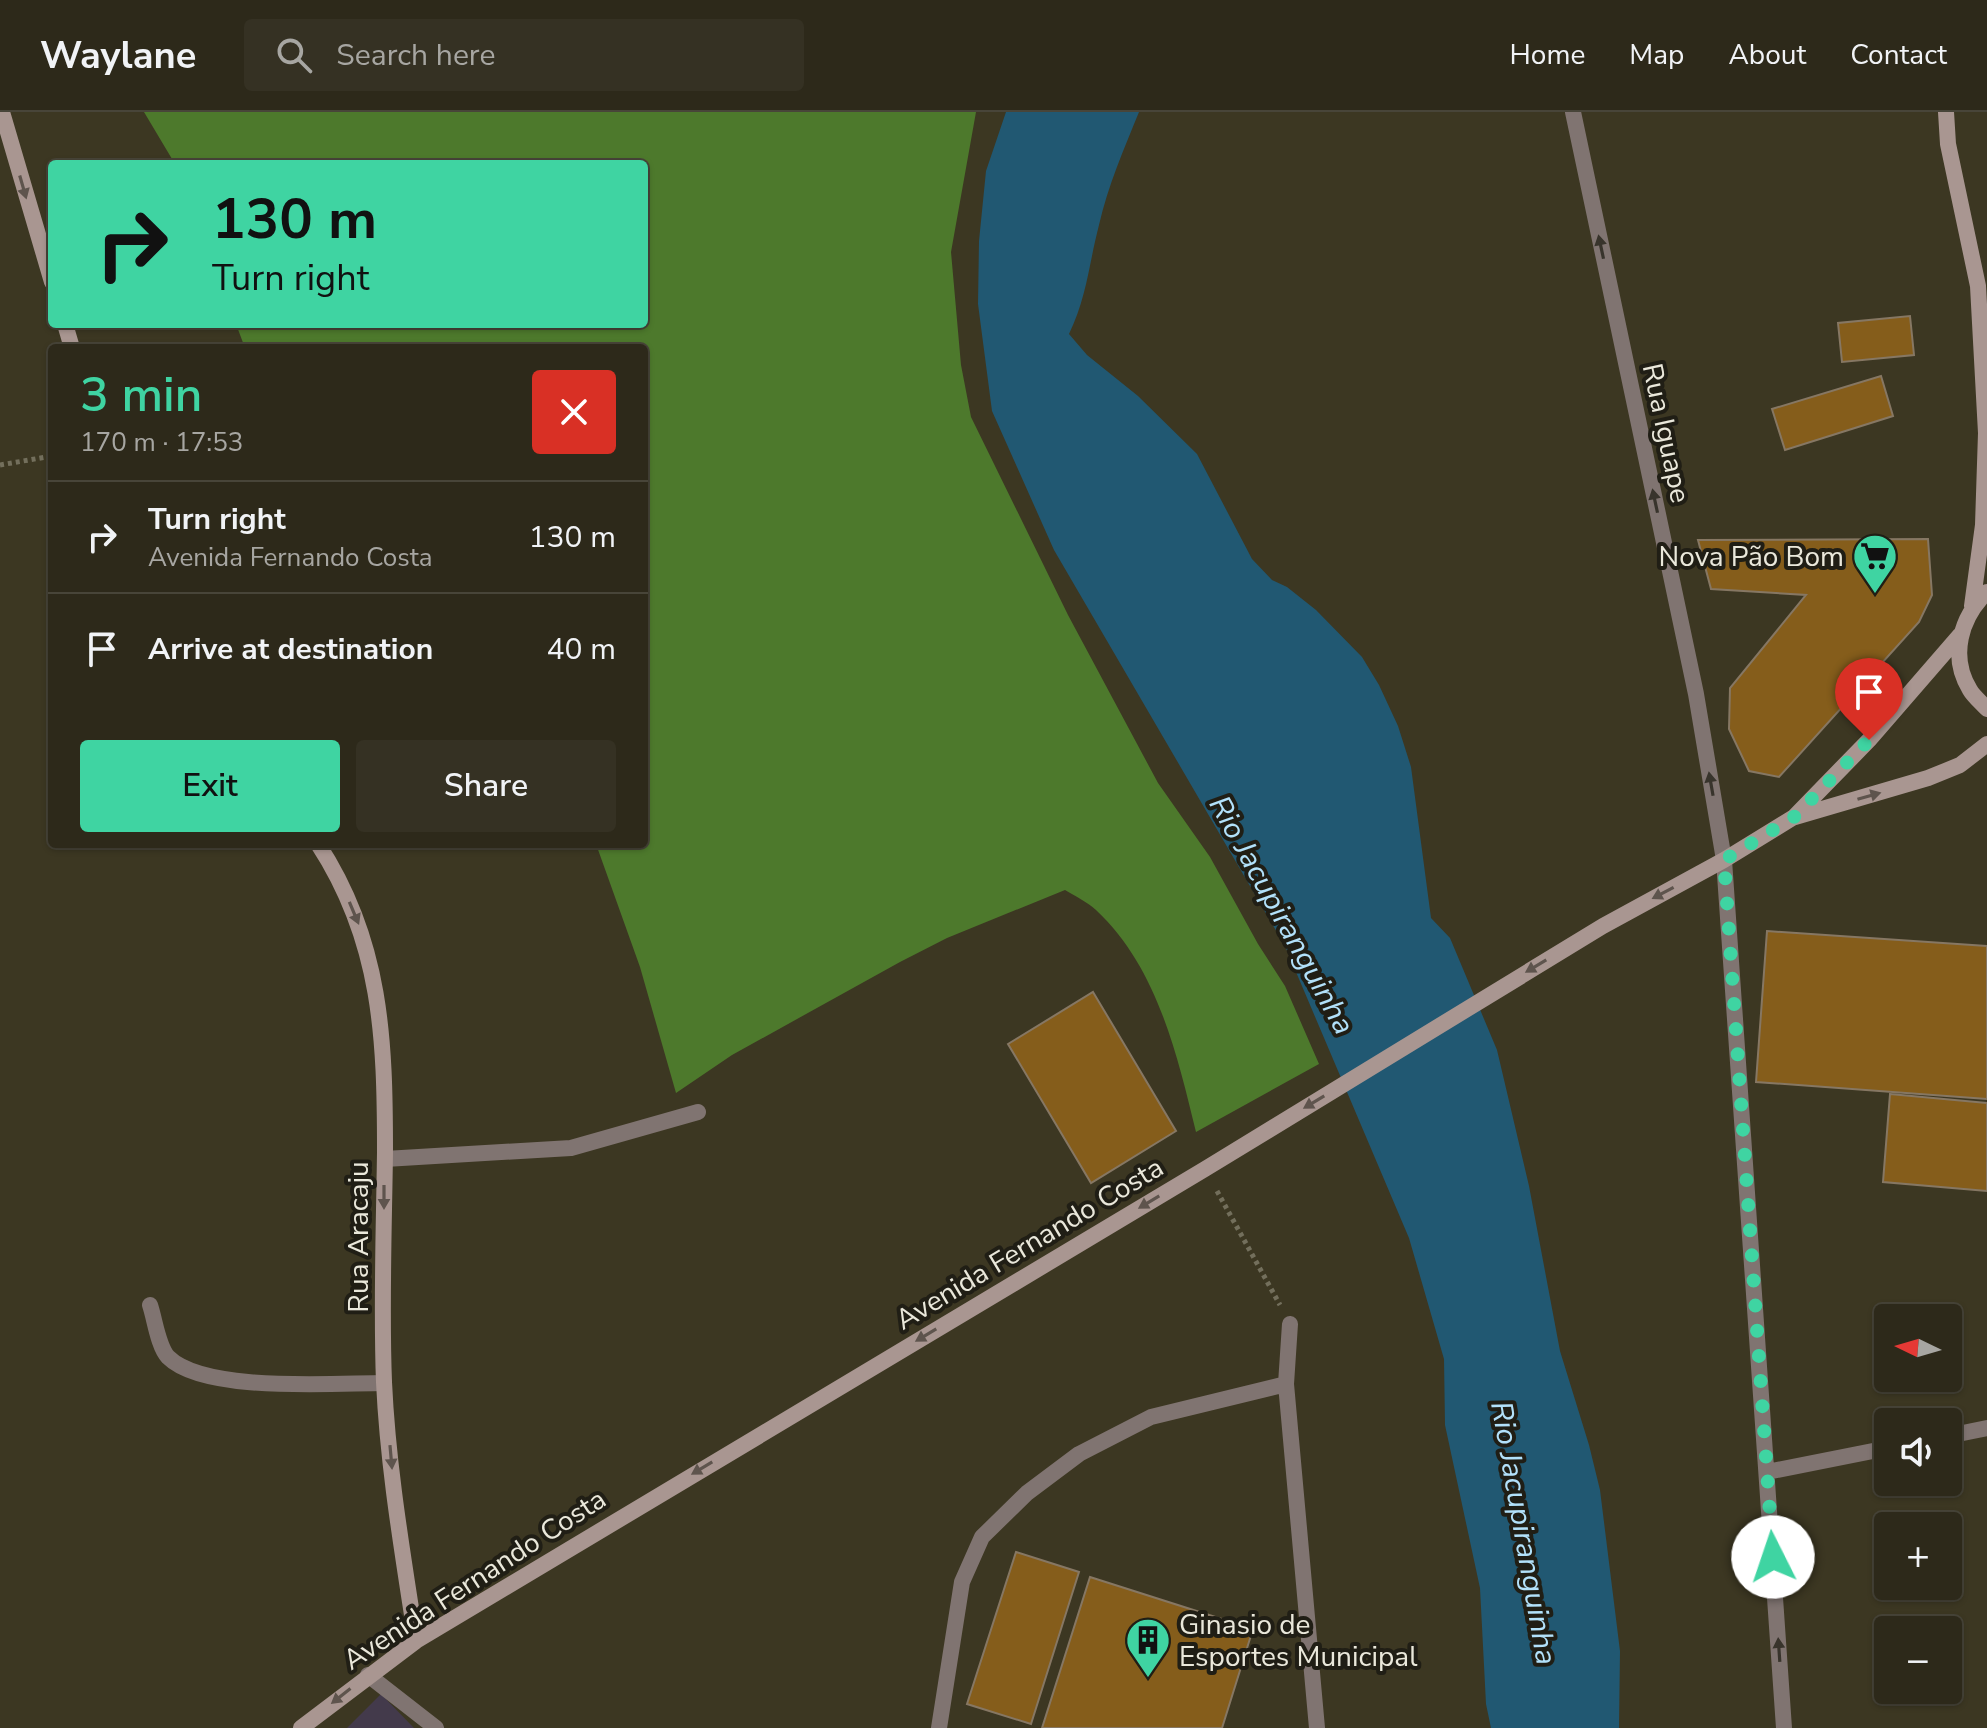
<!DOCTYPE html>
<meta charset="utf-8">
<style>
:root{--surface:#2d291a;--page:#353123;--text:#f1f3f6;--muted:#a7a6a2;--line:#484539;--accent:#3fd4a2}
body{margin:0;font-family:"Nunito Sans",sans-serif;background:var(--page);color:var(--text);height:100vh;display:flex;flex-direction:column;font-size:30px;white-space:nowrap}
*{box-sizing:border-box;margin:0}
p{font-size:26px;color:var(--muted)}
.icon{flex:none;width:44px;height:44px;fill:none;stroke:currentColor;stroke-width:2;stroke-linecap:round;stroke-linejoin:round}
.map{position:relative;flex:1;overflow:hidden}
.details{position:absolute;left:48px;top:232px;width:600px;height:504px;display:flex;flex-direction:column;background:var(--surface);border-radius:8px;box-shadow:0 2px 6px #0004,0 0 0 2px var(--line)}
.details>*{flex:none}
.banner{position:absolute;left:48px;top:48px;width:600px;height:168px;border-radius:8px;box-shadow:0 2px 6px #0004,0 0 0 2px var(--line);background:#3fd4a2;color:#111;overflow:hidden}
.needle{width:52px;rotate:275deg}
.buttons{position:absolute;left:1874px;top:1192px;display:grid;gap:16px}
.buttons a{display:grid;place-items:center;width:88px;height:88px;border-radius:8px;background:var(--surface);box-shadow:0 2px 6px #0004,0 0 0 2px var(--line);font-size:40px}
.pin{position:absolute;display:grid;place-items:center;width:68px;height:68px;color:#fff;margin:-82px -34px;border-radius:50% 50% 50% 0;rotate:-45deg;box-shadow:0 0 8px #0007}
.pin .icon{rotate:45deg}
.me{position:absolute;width:88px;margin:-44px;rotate:356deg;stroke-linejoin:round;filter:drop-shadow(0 0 6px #0008)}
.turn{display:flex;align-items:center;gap:28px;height:168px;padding:0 32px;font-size:36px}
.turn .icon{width:104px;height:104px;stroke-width:2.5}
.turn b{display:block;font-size:56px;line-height:68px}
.round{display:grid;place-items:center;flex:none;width:84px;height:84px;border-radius:8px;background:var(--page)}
.head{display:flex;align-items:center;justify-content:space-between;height:136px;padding:0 32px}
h1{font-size:48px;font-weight:600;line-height:60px;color:var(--accent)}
.button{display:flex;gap:16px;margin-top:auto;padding:16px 32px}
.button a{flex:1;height:92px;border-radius:8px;background:var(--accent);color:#111;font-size:32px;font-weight:600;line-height:92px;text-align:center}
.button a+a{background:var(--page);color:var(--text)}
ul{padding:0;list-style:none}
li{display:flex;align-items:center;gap:24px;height:112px;padding:0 32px;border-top:2px solid var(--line)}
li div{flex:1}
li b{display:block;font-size:30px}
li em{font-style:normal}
header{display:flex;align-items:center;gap:48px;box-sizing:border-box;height:112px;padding:0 40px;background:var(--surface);border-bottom:2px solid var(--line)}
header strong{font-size:38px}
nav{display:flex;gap:44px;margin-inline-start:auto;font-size:28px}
.search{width:560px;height:72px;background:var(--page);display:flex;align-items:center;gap:20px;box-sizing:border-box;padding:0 28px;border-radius:8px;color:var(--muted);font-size:30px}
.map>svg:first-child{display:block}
.commercial{fill:#433a4b}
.forest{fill:#4d792c}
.water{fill:#215872}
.building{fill:#855d1b;stroke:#867763;stroke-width:2}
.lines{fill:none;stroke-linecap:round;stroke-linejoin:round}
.path{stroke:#736f5c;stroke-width:5;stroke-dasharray:4 4;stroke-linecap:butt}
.street{stroke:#807471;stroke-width:16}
.secondary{stroke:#a99691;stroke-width:16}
.oneway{fill:#5e544d}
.oneway2{fill:#38342c}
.route{stroke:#3fd4a2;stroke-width:14;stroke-dasharray:0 25.2}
.labels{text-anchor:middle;stroke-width:8;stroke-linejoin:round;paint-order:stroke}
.street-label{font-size:28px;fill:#eae8db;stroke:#201e15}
.poi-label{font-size:28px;fill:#eae8db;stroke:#201e15;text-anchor:end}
.water-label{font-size:30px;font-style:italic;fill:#b2e1fa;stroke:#201e15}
</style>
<header>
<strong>Waylane</strong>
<div class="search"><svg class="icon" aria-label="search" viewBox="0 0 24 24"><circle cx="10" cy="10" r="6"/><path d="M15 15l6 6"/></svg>Search here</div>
<nav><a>Home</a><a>Map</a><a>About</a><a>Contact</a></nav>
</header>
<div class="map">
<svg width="1987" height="1616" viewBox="0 0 1987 1616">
<rect width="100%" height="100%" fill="#3c3722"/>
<!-- commercial -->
<path class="commercial" d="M381,1582l33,34h-67z"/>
<!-- forest -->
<path class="forest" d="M144,0h832l-25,140 10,113 10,52 97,198 90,168 52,74 48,87 27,42 34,78 -123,68c-19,-78 -39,-165 -100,-222 -9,-8 -21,-14 -31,-20l-118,48 -47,24 -168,93 -56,38 -36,-126 -44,-123h48v-496h-399l-9,-24h408v-160h-469z"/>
<!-- water -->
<path class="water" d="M1006,0h133c-15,37 -31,73 -40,113 -10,38 -12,72 -30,109l18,21 51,41 59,58 55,105 20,21 15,7 29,23 46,47 17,28 19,41 13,41 20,151 19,20 47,112 32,136 31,165 29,94 11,45 20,161 -1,77h-128l-5,-24 -6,-116 -35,-163 -1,-66 -35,-121 -124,-292 -231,-396 -62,-139 -14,-107 1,-63 7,-70z"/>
<!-- building -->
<path class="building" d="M1910,204l4,39 -72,7 -4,-39z
M1881,264l12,40 -108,34 -13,-41z
M1928,427l4,56 -13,27 -140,155 -30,-6 -20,-42 1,-41 76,-93 -95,-6 -13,-49z
M1767,819l220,15v153l-231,-17z
M1093,880l83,139 -85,52 -83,-139z
M1890,982l97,9v88l-104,-9z
M1016,1440l63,20 -48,152 -64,-20z
M1090,1465l163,52 -31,99h-180z"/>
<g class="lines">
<!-- path -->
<path class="path" d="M0,353l52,-9
M1217,1079l63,114"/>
<!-- street -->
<path class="street" d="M1573,0l123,582 28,166 60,868
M385,1047l186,-11 127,-36
M150,1193c5,15 8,41 18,52 36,36 165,26 216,26
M1290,1212l-4,60 31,344
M1948,1324l39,-8
M1767,1360l121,-24
M368,1563l68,53
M939,1616l23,-146 20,-45 45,-44 52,-39 72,-37 135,-33"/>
<!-- secondary -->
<path class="secondary" d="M2,0l50,170
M1946,0l2,32 30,142 8,147 -3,92 -11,81
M65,212l7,24
M1987,480c-26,25 -38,64 -17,98 4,7 12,13 17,19
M1795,705l133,-39 32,-13 27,-21
M318,732c64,98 67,196 67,308 -1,77 -4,154 -1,230 4,87 19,173 32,259
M301,1616l115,-87 789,-472 398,-243 121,-66 70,-43 75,-77 91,-105"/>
</g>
<!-- one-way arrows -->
<defs><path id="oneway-solid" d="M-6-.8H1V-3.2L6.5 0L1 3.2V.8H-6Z" transform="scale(2)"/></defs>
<g class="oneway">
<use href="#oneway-solid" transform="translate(23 75) rotate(74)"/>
<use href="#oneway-solid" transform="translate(1869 684) rotate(-16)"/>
<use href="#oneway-solid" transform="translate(1663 781) rotate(152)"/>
<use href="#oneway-solid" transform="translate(354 801) rotate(67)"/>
<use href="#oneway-solid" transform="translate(1536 854) rotate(149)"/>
<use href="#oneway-solid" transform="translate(1314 990) rotate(149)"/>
<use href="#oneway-solid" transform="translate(384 1085) rotate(90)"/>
<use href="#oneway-solid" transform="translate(1149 1090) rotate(149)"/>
<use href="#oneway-solid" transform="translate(926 1223) rotate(149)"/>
<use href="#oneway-solid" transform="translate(391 1345) rotate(85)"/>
<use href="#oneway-solid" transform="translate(702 1356) rotate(149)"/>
<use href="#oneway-solid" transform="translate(341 1584) rotate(142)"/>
</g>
<g class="oneway2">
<use href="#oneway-solid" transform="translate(1601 135) rotate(-102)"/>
<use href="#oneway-solid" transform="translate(1655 389) rotate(-102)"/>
<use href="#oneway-solid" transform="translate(1711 672) rotate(-100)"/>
<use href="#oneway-solid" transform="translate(1779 1538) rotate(-94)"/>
</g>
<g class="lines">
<!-- route -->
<path class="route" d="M1773,1445l-49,-697 70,-43 75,-77"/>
</g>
<!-- icons -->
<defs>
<g id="supermarket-pin" transform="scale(2.3)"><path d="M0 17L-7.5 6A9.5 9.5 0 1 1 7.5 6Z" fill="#3fd4a2" stroke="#201e15"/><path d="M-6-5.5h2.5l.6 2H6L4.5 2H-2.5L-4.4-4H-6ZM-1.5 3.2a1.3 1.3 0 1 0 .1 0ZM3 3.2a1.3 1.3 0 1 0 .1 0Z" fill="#111"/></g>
<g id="building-pin" transform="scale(2.3)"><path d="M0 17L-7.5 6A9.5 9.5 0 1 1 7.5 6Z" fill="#3fd4a2" stroke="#201e15"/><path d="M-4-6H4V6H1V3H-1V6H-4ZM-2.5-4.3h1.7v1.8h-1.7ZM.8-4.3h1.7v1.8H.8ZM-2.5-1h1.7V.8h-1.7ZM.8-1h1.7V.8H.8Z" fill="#111"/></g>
</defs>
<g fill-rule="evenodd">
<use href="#supermarket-pin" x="1875" y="444"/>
<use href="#building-pin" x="1148" y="1528"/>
</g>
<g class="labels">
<!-- street labels -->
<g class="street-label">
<text transform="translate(1667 321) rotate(78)" y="10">Rua Iguape</text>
<text transform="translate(358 1125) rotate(-90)" y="10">Rua Aracaju</text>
<text transform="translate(1029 1131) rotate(-31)" y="10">Avenida Fernando Costa</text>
<text transform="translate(474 1467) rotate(-33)" y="10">Avenida Fernando Costa</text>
</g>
<!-- poi labels -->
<g class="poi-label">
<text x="1844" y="454">Nova Pão Bom</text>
<text x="1179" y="1522" text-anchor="start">Ginasio de<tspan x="1179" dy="32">Esportes Municipal</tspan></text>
</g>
<!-- water labels -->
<g class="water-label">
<text transform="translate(1282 803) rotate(61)" y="10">Rio Jacupiranguinha</text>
<text transform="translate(1524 1421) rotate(80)" y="10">Rio Jacupiranguinha</text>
</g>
</g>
</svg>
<div class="buttons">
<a><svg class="needle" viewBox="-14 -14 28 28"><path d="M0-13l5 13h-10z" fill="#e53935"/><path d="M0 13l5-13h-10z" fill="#a7a6a2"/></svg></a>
<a><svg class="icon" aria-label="sound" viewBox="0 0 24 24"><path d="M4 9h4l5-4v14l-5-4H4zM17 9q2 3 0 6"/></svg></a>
<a>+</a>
<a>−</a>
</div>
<div class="pin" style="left:1869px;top:628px;background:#d93025"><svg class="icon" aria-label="arrive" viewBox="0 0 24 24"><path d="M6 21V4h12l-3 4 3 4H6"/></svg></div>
<svg class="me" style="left:1773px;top:1445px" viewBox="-20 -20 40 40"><circle r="19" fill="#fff"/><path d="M0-13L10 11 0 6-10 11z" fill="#3fd4a2"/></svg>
<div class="banner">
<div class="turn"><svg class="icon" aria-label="right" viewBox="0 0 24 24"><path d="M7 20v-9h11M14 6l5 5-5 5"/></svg><div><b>130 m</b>Turn right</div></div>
</div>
<section class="details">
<div class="head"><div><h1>3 min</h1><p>170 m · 17:53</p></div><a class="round" style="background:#d93025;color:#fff"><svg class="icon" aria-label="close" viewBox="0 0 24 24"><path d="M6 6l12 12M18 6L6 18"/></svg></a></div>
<ul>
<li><svg class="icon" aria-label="right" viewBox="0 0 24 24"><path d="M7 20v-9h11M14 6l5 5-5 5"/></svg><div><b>Turn right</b><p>Avenida Fernando Costa</p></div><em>130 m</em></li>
<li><svg class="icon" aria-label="arrive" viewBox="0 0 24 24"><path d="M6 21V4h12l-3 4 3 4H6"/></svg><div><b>Arrive at destination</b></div><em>40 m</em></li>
</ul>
<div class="button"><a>Exit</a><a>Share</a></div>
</section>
</div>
